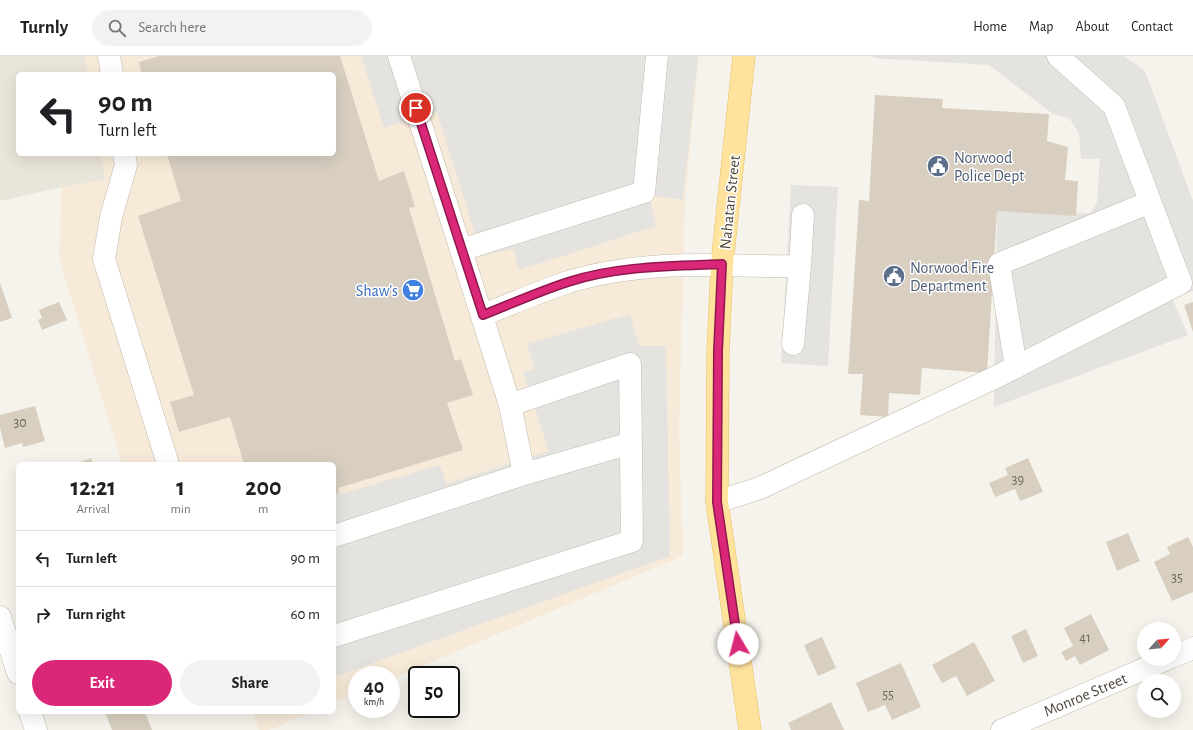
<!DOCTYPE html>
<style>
:root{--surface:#fff;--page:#f2f2f2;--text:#202124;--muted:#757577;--line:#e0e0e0;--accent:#db2777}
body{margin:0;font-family:"Alegreya Sans",sans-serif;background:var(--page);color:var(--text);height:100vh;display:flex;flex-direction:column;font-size:15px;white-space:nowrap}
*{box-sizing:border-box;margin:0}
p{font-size:13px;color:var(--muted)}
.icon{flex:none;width:22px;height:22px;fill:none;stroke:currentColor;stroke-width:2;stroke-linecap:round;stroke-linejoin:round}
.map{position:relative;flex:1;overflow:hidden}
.details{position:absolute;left:16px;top:406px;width:320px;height:252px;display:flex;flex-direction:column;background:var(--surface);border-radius:6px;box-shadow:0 4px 16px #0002}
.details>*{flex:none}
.top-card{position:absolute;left:16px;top:16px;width:320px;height:84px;border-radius:6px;box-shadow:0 4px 16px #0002;background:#fff;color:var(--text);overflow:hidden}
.needle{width:26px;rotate:63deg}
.buttons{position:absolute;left:1137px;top:566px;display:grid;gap:8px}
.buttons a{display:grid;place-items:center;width:44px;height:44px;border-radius:50%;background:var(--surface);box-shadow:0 4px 16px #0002;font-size:20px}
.speed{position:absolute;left:348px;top:610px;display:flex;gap:8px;font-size:20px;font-weight:700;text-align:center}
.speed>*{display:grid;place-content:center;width:52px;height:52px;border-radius:50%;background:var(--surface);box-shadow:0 4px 16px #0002;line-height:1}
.speed small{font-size:10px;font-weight:400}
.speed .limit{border:2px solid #111;border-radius:6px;background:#fff;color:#111}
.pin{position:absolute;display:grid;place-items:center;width:34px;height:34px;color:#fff;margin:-17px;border:2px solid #fff;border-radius:50%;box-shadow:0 1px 4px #0007}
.me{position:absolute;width:44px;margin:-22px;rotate:352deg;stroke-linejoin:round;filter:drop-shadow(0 0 3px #0008)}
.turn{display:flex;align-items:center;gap:14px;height:84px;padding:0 16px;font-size:18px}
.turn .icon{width:52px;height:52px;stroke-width:2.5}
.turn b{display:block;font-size:28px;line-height:34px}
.eta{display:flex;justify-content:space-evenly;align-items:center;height:68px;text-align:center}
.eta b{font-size:24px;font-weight:700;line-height:28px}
.cta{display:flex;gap:8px;margin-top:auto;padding:8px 16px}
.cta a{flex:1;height:46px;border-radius:24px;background:var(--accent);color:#fff;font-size:16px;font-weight:700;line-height:46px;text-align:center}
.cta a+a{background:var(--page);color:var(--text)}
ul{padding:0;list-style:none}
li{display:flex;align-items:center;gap:12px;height:56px;padding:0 16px;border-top:1px solid var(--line)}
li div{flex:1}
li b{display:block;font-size:15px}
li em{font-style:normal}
header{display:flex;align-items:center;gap:24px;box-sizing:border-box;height:56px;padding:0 20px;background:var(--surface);border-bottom:1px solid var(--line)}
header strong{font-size:19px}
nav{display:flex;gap:22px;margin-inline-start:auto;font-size:14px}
.search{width:280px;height:36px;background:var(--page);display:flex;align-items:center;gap:10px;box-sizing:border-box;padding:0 14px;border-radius:22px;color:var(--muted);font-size:15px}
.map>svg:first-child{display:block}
.residential{fill:#eae5da}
.commercial{fill:#f7ead8}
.parking{fill:#e5e3e0}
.building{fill:#d8cfc1}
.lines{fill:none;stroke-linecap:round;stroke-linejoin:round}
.minor-casing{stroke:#c2bbae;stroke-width:23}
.major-casing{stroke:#e6c16a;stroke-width:23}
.minor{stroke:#fff;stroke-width:22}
.major{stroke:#ffe39c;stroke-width:22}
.route-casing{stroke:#8e194d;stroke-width:10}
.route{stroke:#db2777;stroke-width:7}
.labels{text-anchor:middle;stroke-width:3;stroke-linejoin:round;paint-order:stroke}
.number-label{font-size:14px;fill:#6e675b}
.service-label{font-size:16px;fill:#4e5e75;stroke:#fff;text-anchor:start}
.street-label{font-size:16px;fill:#4b4439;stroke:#fff}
.shop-label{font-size:16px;fill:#366cbe;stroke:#fff;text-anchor:end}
</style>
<header>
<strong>Turnly</strong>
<div class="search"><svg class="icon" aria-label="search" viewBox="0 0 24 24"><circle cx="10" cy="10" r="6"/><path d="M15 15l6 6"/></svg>Search here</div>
<nav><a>Home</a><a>Map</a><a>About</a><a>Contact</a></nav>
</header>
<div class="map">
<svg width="1193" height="674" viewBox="0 0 1193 674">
<rect width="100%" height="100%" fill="#f6f3ec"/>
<!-- residential -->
<path class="residential" d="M0,0h85l3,18h-70v80h83l4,26 -43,7 -62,14z"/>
<!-- commercial -->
<path class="commercial" d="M85,0h614l-14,144 -6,230 4,126 -292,123v-4h-34v18l-23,10v-239h-212l-63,-206 3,-71 43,-7 -4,-26h233v-80h-246z
M253,656h59l-43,18h-10z"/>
<!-- parking -->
<path class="parking" d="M361,0h337l-15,144 -28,-4 -4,6 5,24 -137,44 -6,-21 -31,7 -45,-144 -53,16z
M873,0h251l21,15 48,130v90l-21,7 16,37 -194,72 3,-196 93,2 7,-11 3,-43h-19l-2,-26 -10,-15 -16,-4 -64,-49 -116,-7z
M791,129l47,2 -10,179 -47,-3z
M630,258l9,32h27l4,210 -336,121v-181l106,-31 6,19 103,-33 -26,-79 12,-3 -8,-25z"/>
<!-- building -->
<path class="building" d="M159,0h181l39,125 25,-10 11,36 -6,1 46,153 6,-2 12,36 -26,8 16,47 -125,38 1,6 -5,1v-31h-90l-14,-47 -51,15 -9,-30 24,-7 -56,-179 43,-15 -14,-47h167v-80h-192l-3,-12z
M875,39l68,4 -1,9 107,6 -2,27 21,6 -3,33 13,1 -2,35 -79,-5 -10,162 -65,-5 -2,27 -31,-2 -1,24 -28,-2 3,-41h-15l11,-174 10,1z
M0,227l12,35 -12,4z
M59,246l8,18 -25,10 -4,-10 4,-2 -3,-8z
M1193,246v30l-9,-27z
M35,350l10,35 -22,6 -1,-4 -17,5 -5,-20v-13z
M91,402l2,6h-18z
M1028,402l15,34 -23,9 -5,-12 -20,8 -6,-14 19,-8 -3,-7z
M1128,477l12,28 -23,10 -11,-29z
M1188,481l5,10v45l-21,9 -18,-39 16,-8 -3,-7z
M1091,558l18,36 -29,15 -5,-9 -9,5 -5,-9 12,-6 -9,-18z
M1026,573l12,27 -15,7 -12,-27z
M822,581l14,31 -18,8 -14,-31z
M974,586l21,39 -28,15 -11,-20 -14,7 -10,-18z
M901,607l20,44 -29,13 -7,-15 -17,7 -12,-29z
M831,646l13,28h-53l-3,-7z
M105,656h40l7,18h-40z"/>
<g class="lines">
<!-- minor casing -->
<g class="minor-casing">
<path id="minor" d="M109,0l3,18
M399,0l62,194
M124,98l2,11 -15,52 -7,42 64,205
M800,210l3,-51
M483,259c28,-11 56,-23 85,-33 30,-9 65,-14 96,-16 46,-3 91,1 136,0l-7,78
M1016,311l-17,-103 151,-62
M524,418l107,-31
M717,446l43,-14 234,-110 187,-95 -67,-177 -56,-50
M334,480l190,-62 -14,-69 -49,-155 183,-58 13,-136
M0,561l18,56
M334,580l298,-95 -2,-177 -120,41
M1174,600l19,-8
M30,656l6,18
M1002,674l165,-71"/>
</g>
<!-- major casing -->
<g class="major-casing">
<path id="major" d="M744,0l-22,208 -4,87 -1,151 33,228"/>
</g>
<!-- minor -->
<use href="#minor" class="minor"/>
<!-- major -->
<use href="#major" class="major"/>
</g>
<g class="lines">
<!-- route casing -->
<g class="route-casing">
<path id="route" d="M416,52l67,207c28,-11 57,-24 85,-33 49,-16 103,-16 154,-18l-4,87 -1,151 21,142"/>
</g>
<!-- route -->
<use href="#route" class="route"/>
</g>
<!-- icons -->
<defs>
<g id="civic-disc" transform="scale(1.15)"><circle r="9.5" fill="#5c6f8a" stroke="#fff"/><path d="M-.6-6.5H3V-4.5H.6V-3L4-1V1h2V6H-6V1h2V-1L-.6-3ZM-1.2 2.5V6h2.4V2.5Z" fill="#fff"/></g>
<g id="supermarket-disc" transform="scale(1.15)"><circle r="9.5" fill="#3f7fe0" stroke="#fff"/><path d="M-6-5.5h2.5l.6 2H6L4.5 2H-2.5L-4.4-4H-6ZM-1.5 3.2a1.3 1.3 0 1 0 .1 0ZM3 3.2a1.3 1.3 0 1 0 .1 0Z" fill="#fff"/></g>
</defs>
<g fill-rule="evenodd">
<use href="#civic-disc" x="938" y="110"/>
<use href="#civic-disc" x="894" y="220"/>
<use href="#supermarket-disc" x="413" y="234"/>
</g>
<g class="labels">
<!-- number labels -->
<g class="number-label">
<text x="20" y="371">30</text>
<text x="1018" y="428">39</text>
<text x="1177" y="526">35</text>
<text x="1085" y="586">41</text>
<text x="888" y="643">55</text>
</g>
<!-- service labels -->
<g class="service-label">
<text x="954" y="107">Norwood<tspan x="954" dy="18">Police Dept</tspan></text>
<text x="910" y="217">Norwood Fire<tspan x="910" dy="18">Department</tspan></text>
</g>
<!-- street labels -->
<g class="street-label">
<text transform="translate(729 146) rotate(-84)" y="6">Nahatan Street</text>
<text transform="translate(1085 638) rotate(-23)" y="6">Monroe Street</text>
</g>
<!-- shop labels -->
<g class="shop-label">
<text x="398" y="240">Shaw's</text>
</g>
</g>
</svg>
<div class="buttons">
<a><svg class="needle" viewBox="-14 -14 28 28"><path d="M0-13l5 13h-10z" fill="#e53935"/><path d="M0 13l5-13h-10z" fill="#757577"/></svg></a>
<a><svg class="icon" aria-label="search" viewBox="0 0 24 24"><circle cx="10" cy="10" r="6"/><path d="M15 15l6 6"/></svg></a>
</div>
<div class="speed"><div>40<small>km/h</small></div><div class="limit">50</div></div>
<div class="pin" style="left:416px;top:52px;background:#d93025"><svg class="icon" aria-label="arrive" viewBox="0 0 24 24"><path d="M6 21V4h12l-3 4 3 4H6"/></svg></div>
<svg class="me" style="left:738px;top:588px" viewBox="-20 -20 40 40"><circle r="19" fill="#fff"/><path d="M0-13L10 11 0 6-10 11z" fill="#db2777"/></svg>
<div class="top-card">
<div class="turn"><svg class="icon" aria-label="left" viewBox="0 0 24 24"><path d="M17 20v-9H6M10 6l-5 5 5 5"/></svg><div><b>90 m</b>Turn left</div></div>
</div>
<section class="details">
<div class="eta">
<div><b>12:21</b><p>Arrival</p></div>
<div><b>1</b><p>min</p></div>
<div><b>200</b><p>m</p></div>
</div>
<ul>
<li><svg class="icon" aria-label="left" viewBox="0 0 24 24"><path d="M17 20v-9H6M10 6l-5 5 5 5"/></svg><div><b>Turn left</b></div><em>90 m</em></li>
<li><svg class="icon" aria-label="right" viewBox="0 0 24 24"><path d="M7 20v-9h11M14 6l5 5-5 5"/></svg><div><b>Turn right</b></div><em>60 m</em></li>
</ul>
<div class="cta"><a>Exit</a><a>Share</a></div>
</section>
</div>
